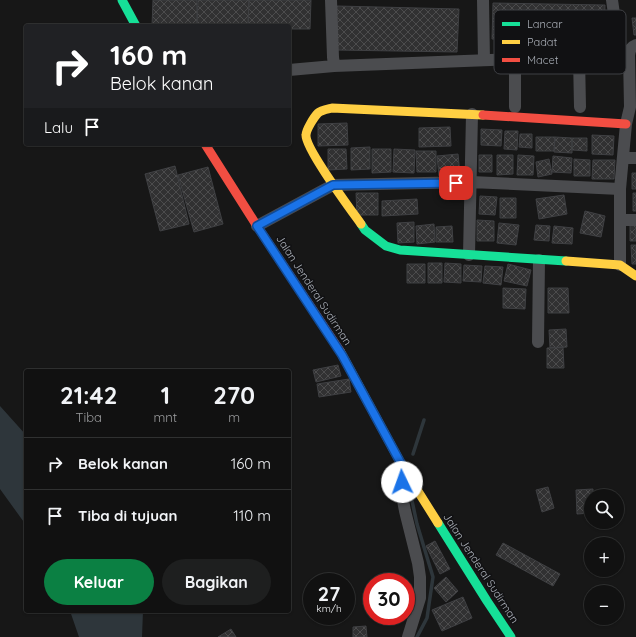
<!DOCTYPE html>
<html lang="id">
<meta charset="utf-8">
<style>
:root{--surface:#111;--page:#1e1f1f;--text:#f1f3f6;--muted:#9c9d9f;--line:#303131;--accent:#0b8043}
body{margin:0;font-family:Quicksand,sans-serif;background:var(--page);color:var(--text);height:100vh;display:flex;flex-direction:column;font-size:15px;white-space:nowrap}
*{box-sizing:border-box;margin:0}
p{font-size:13px;color:var(--muted)}
.icon{flex:none;width:22px;height:22px;fill:none;stroke:currentColor;stroke-width:2;stroke-linecap:round;stroke-linejoin:round}
.map{position:relative;flex:1;overflow:hidden}
.drawer{position:absolute;left:24px;top:369px;width:267px;height:244px;display:flex;flex-direction:column;background:var(--surface);border-radius:4px;box-shadow:0 1px 3px #0004,0 0 0 1px var(--line)}
.drawer>*{flex:none}
.top-card{position:absolute;left:24px;top:24px;width:267px;height:122px;border-radius:4px;box-shadow:0 1px 3px #0004,0 0 0 1px var(--line);background:#202124;color:#fff;overflow:hidden}
.fabs{position:absolute;left:584px;top:489px;display:grid;gap:8px}
.fabs a{display:grid;place-items:center;width:40px;height:40px;border-radius:50%;background:var(--surface);box-shadow:0 1px 3px #0004,0 0 0 1px var(--line);font-size:20px}
.speed{position:absolute;left:303px;top:573px;display:flex;gap:8px;font-size:20px;font-weight:700;text-align:center}
.speed>*{display:grid;place-content:center;width:52px;height:52px;border-radius:50%;background:var(--surface);box-shadow:0 1px 3px #0004,0 0 0 1px var(--line);line-height:1}
.speed small{font-size:10px;font-weight:400}
.speed .limit{border:6px solid #d22;background:#fff;color:#111}
.pin{position:absolute;display:grid;place-items:center;width:34px;height:34px;color:#fff;margin:-17px;border-radius:8px;box-shadow:0 2px 6px #0006}
.me{position:absolute;width:44px;margin:-22px;rotate:357deg;stroke-linejoin:round;filter:drop-shadow(0 0 3px #0008)}
.turn{display:flex;align-items:center;gap:14px;height:84px;padding:0 20px;font-size:18px}
.turn .icon{width:52px;height:52px;stroke-width:2.5}
.turn b{display:block;font-size:28px;line-height:34px}
.then{display:flex;align-items:center;height:38px;padding:0 20px;background:#0003;gap:8px;font-size:15px}
.eta{display:flex;justify-content:space-evenly;align-items:center;height:68px;text-align:center}
.eta b{font-size:24px;font-weight:800;line-height:28px}
.button{display:flex;gap:8px;margin-top:auto;padding:8px 20px}
.button a{flex:1;height:46px;border-radius:24px;background:var(--accent);color:#fff;font-size:16px;font-weight:800;line-height:46px;text-align:center}
.button a+a{background:var(--page);color:var(--text)}
ul{padding:0;list-style:none}
li{display:flex;align-items:center;gap:12px;height:52px;padding:0 20px;border-top:1px solid var(--line)}
li div{flex:1}
li b{display:block;font-size:15px}
li em{font-style:normal}
.map>svg:first-child{display:block}
.water{fill:#2e363b}
.lines{fill:none;stroke-linecap:round;stroke-linejoin:round}
.stream{stroke:#2e363b;stroke-width:3.5}
.building{fill:url(#building-cross-hatch);stroke:#3f4043}
.street{stroke:#4b4c4f;stroke-width:12}
.fast{stroke:#16e098;stroke-width:9}
.slow{stroke:#ffcf43;stroke-width:9}
.jam{stroke:#f24e42;stroke-width:9}
.route-casing{stroke:#114b97;stroke-width:10}
.route{stroke:#1a73e8;stroke-width:7}
.labels{text-anchor:middle;stroke-width:3;stroke-linejoin:round;paint-order:stroke}
.street-label{font-size:11px;fill:#a9aeb6;stroke:#111113}
.key{fill:#111113;stroke:#3f4044;stroke-width:1}
.key-label{font-size:11px;fill:#a9aeb6}
</style>
<div class="map">
<svg width="636" height="637" viewBox="0 0 636 637">
<defs>
<pattern id="building-cross-hatch" width="8" height="8" patternUnits="userSpaceOnUse"><rect width="8" height="8" fill="#313132"/><path d="M0 0l8 8M0 8l8-8" fill="none" stroke="#4c4c4d"/></pattern>
</defs>
<rect width="100%" height="100%" fill="#171717"/>
<!-- water -->
<path class="water" d="M0,406l26,29v90l-26,-36z
M70,611h73l-1,26h-63z"/>
<g class="lines">
<!-- stream -->
<path class="stream" d="M413,454l11,-34
M411,496l6,28 16,53 -6,41 -10,19"/>
</g>
<!-- building -->
<path class="building" d="M153,0h44v26h-45z
M198,0h51l-1,26h-51z
M249,0h62l-1,29h-21v-3h-41z
M493,3l112,2 -1,36 -112,-2z
M337,6l122,3 -2,43 -121,-2z
M632,18h4v17h-2z
M347,123l1,22 -30,1v-22z
M450,127l1,19 -32,1v-19z
M481,129l21,1 -1,16 -20,-1z
M505,131h13l-1,19 -13,-1z
M520,134h12v14l-13,-1z
M592,135l22,1 -1,19 -21,-1z
M536,137h19l-1,14h-18z
M555,137l17,1v15l-18,-1z
M572,138h15v13l-15,-1z
M370,147v22l-19,1v-22z
M328,149h18l1,20 -19,1z
M372,149h19v23l-19,1z
M394,149l21,1 -1,23 -21,-1z
M416,151h20v21h-19z
M458,154l2,20 -21,2 -2,-20z
M479,155h13v17h-13z
M497,155h16v19l-16,1z
M518,155l16,1 -1,19h-16z
M553,156l19,2 -1,15 -19,-1z
M549,159l3,15 -14,3 -2,-15z
M574,159l16,1v16h-16z
M593,160h22l-1,19h-22z
M175,166l14,58 -29,7 -15,-57z
M208,167l15,57 -29,8 -16,-57z
M632,173h4v16h-4z
M356,193h22v22h-21z
M633,193h3v18h-3z
M564,195l3,19 -28,5 -3,-20z
M480,196l17,1 -2,18 -16,-1z
M500,198h16v20h-16z
M417,199l1,15 -36,2v-15z
M585,211l20,5 -4,21 -21,-4z
M477,220l17,1v20h-17z
M414,222v20l-16,1 -1,-20z
M499,223l20,2 -3,20 -19,-2z
M434,224l1,18 -18,2 -1,-18z
M536,225l14,1 -1,15 -15,-1z
M630,225h6v16h-6z
M452,226l1,16h-17v-15z
M554,226l19,2 -1,16 -20,-1z
M631,245h5v19h-4z
M428,263h14v20h-14z
M445,263l16,1v19l-17,-1z
M407,264h18v19h-18z
M508,264l23,6 -4,16 -23,-5z
M464,265l18,1 -1,16 -18,-1z
M485,266l18,1 -2,18 -18,-2z
M503,288l23,1 -1,20 -22,-1z
M548,288h20l1,25h-21z
M566,329l1,18 -17,1 -1,-18z
M563,347l1,21h-17v-20z
M338,365l3,11 -25,6 -3,-12z
M349,379l2,13 -32,5 -2,-13z
M548,487l6,21 -12,4 -6,-22z
M593,489v7h-2v17l-14,1 -1,-24z
M435,541l15,28 -10,5 -14,-28z
M503,543l57,31 -7,12 -57,-31z
M446,577l12,14 -12,11 -12,-14z
M365,590h7v21h-6z
M463,597l9,21 -30,13 -10,-21z
M366,626l1,11h-14v-10z
M231,629l5,8h-18z"/>
<g class="lines">
<!-- street -->
<path class="street" d="M331,0l2,57 1,9
M483,0l1,60
M579,57l1,50
M515,59v48
M289,70l45,-4 181,-7 99,-3 4,-2 1,-5 -7,-49
M623,158h13
M621,220h15
M257,226l76,-41 138,-3 149,7
M469,255l3,-141
M620,265v-76l6,-65 4,-17 -1,-52c1,-6 2,-8 7,-10
M538,342l1,-82
M404,469l-3,13 1,13 3,16 13,52 2,14v21l-12,39"/>
<!-- fast -->
<path class="fast" d="M122,0l14,26
M361,224l4,6 21,16 14,4 166,11
M438,523l49,78 24,36"/>
<!-- slow -->
<path class="slow" d="M361,224c-10,-14 -56,-76 -55,-89 0,-5 8,-18 12,-22 3,-3 10,-4 14,-5l151,7
M566,261l54,4 16,11
M340,351l64,118 34,54"/>
<!-- jam -->
<path class="jam" d="M483,115l143,9
M205,144l52,82 83,125"/>
</g>
<g class="lines">
<!-- route casing -->
<g class="route-casing">
<path id="route" d="M402,482l2,-13 -62,-114 -85,-129 76,-41 123,-2"/>
</g>
<!-- route -->
<use href="#route" class="route"/>
</g>
<g class="labels">
<!-- street labels -->
<g class="street-label">
<text transform="translate(314 290) rotate(57)" y="4">Jalan Jenderal Sudirman</text>
<text transform="translate(481 568) rotate(57)" y="4">Jalan Jenderal Sudirman</text>
</g>
</g>
<!-- legend -->
<rect x="494" y="10" width="132" height="64" rx="6" class="key"/>
<rect x="502" y="22" width="18" height="4" fill="#16e098"/>
<rect x="502" y="40" width="18" height="4" fill="#ffcf43"/>
<rect x="502" y="58" width="18" height="4" fill="#f24e42"/>
<g class="key-label">
<text x="527" y="28">Lancar</text>
<text x="527" y="46">Padat</text>
<text x="527" y="64">Macet</text>
</g>
</svg>
<div class="fabs">
<a><svg class="icon" aria-label="search" viewBox="0 0 24 24"><circle cx="10" cy="10" r="6"/><path d="M15 15l6 6"/></svg></a>
<a>+</a>
<a>−</a>
</div>
<div class="speed"><div>27<small>km/h</small></div><div class="limit">30</div></div>
<div class="pin" style="left:456px;top:183px;background:#d93025"><svg class="icon" aria-label="arrive" viewBox="0 0 24 24"><path d="M6 21V4h12l-3 4 3 4H6"/></svg></div>
<svg class="me" style="left:402px;top:482px" viewBox="-20 -20 40 40"><circle r="19" fill="#fff"/><path d="M0-13L10 11 0 6-10 11z" fill="#1a73e8"/></svg>
<div class="top-card">
<div class="turn"><svg class="icon" aria-label="right" viewBox="0 0 24 24"><path d="M7 20v-9h11M14 6l5 5-5 5"/></svg><div><b>160 m</b>Belok kanan</div></div>
<div class="then">Lalu<svg class="icon" aria-label="arrive" viewBox="0 0 24 24"><path d="M6 21V4h12l-3 4 3 4H6"/></svg></div>
</div>
<section class="drawer">
<div class="eta">
<div><b>21:42</b><p>Tiba</p></div>
<div><b>1</b><p>mnt</p></div>
<div><b>270</b><p>m</p></div>
</div>
<ul>
<li><svg class="icon" aria-label="right" viewBox="0 0 24 24"><path d="M7 20v-9h11M14 6l5 5-5 5"/></svg><div><b>Belok kanan</b></div><em>160 m</em></li>
<li><svg class="icon" aria-label="arrive" viewBox="0 0 24 24"><path d="M6 21V4h12l-3 4 3 4H6"/></svg><div><b>Tiba di tujuan</b></div><em>110 m</em></li>
</ul>
<div class="button"><a>Keluar</a><a>Bagikan</a></div>
</section>
</div>
